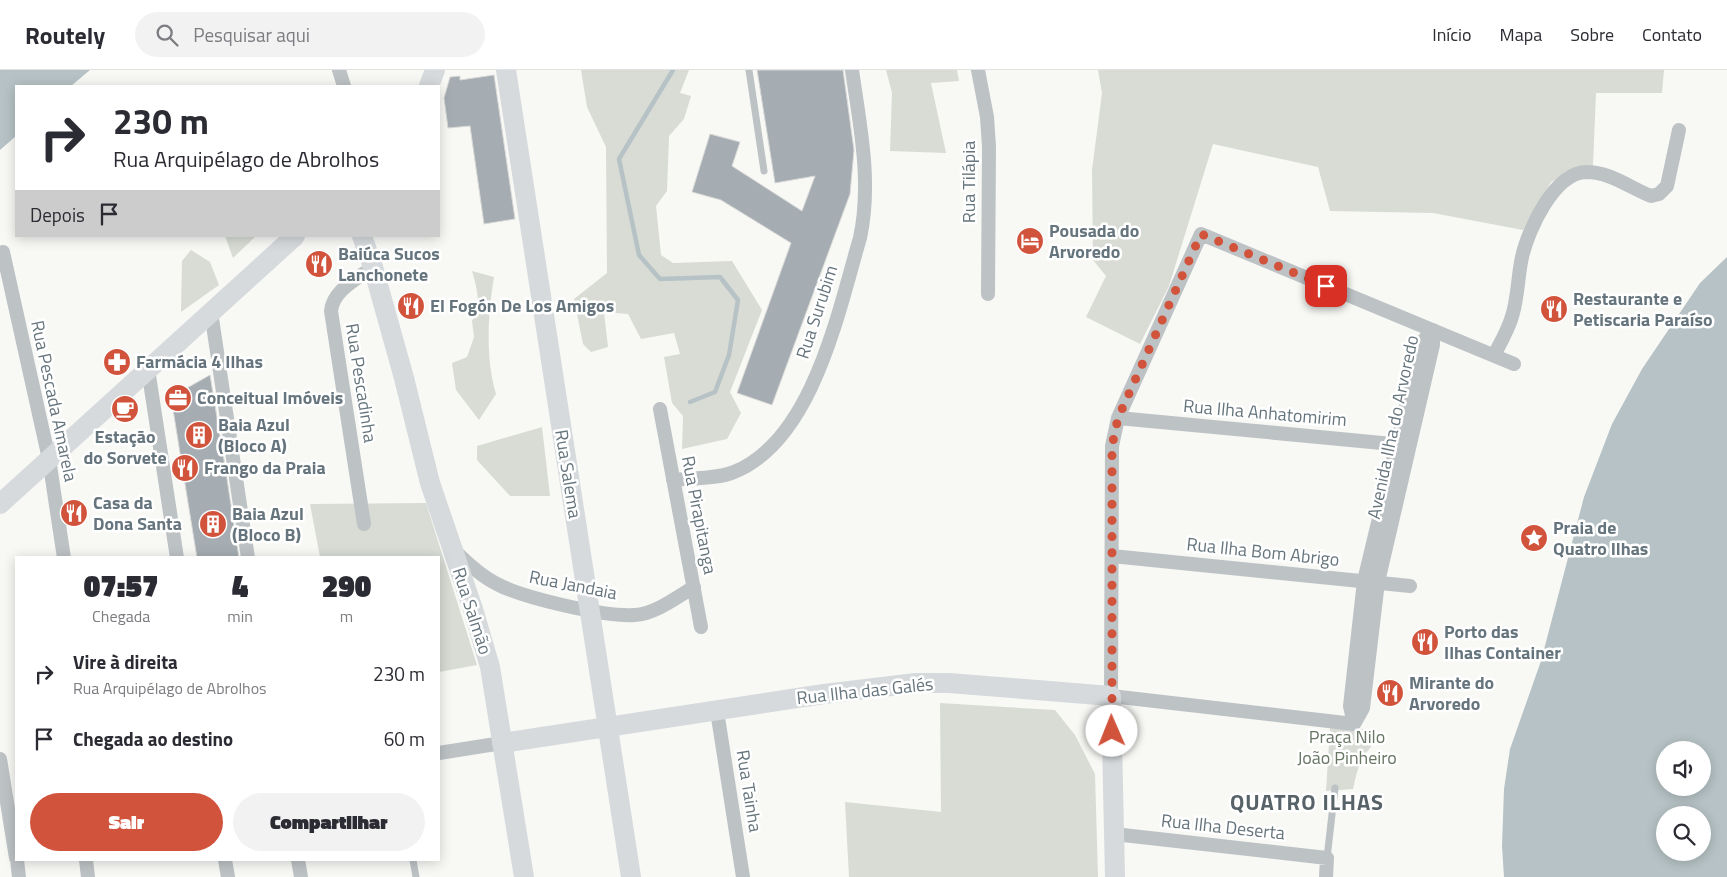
<!DOCTYPE html>
<html lang="pt">
<meta charset="utf-8">
<style>
:root{--surface:#fff;--page:#f2f2f3;--text:#2b2b33;--muted:#7c7c81;--line:#e1e1e2;--accent:#d2533b}
body{margin:0;font-family:"Titillium Web",sans-serif;background:var(--page);color:var(--text);height:100vh;display:flex;flex-direction:column;font-size:19px;white-space:nowrap}
*{box-sizing:border-box;margin:0}
p{font-size:16px;color:var(--muted)}
.icon{flex:none;width:28px;height:28px;fill:none;stroke:currentColor;stroke-width:2;stroke-linecap:round;stroke-linejoin:round}
.map{position:relative;flex:1;overflow:hidden}
.details{position:absolute;left:15px;top:486px;width:425px;height:305px;display:flex;flex-direction:column;background:var(--surface);border-radius:0px;box-shadow:0 2px 12px #0003}
.details>*{flex:none}
.banner{position:absolute;left:15px;top:15px;width:425px;height:152px;border-radius:0px;box-shadow:0 2px 12px #0003;background:#fff;color:var(--text);overflow:hidden}
.buttons{position:absolute;left:1656px;top:671px;display:grid;gap:10px}
.buttons a{display:grid;place-items:center;width:55px;height:55px;border-radius:50%;background:var(--surface);box-shadow:0 2px 12px #0003;font-size:25px}
.pin{position:absolute;display:grid;place-items:center;width:42px;height:42px;color:#fff;margin:-21px;border-radius:10px;box-shadow:0 2px 8px #0006}
.me{position:absolute;width:55px;margin:-28px;rotate:359deg;stroke-linejoin:round;filter:drop-shadow(0 0 4px #0008)}
.turn{display:flex;align-items:center;gap:18px;height:105px;padding:0 15px;font-size:22px}
.turn .icon{width:65px;height:65px;stroke-width:2.5}
.turn b{display:block;font-size:35px;line-height:42px}
.then{display:flex;align-items:center;height:48px;padding:0 15px;background:#0003;gap:10px;font-size:19px}
.eta{display:flex;justify-content:space-evenly;align-items:center;height:85px;text-align:center}
.eta b{font-size:30px;font-weight:800;line-height:35px}
.action{display:flex;gap:10px;margin-top:auto;padding:10px 15px}
.action a{flex:1;height:58px;border-radius:30px;background:var(--accent);color:#fff;font-size:20px;font-weight:800;line-height:58px;text-align:center}
.action a+a{background:var(--page);color:var(--text)}
ul{padding:0;list-style:none}
li{display:flex;align-items:center;gap:15px;height:65px;padding:0 15px}
li div{flex:1}
li b{display:block;font-size:19px}
li em{font-style:normal}
header{display:flex;align-items:center;gap:30px;box-sizing:border-box;height:70px;padding:0 25px;background:var(--surface);border-bottom:1px solid var(--line)}
header strong{font-size:24px}
nav{display:flex;gap:28px;margin-inline-start:auto;font-size:18px}
.search{width:350px;height:45px;background:var(--page);display:flex;align-items:center;gap:12px;box-sizing:border-box;padding:0 18px;border-radius:28px;color:var(--muted);font-size:19px}
.map>svg:first-child{display:block}
.green{fill:#d8dcd5}
.water{fill:#b6c2c5;fill-rule:evenodd}
.lines{fill:none;stroke-linecap:round;stroke-linejoin:round}
.stream{stroke:#b6c2c5;stroke-width:4.5}
.building{fill:#a5adb2;stroke:#d9d9d8}
.lane{stroke:#bdc2c5;stroke-width:7}
.street{stroke:#bdc2c5;stroke-width:14}
.secondary{stroke:#d6dadd;stroke-width:20}
.route{stroke:#d2533b;stroke-width:9;stroke-dasharray:0 16.2}
.labels{text-anchor:middle;stroke-width:5;stroke-linejoin:round;paint-order:stroke}
.street-label{font-size:18px;fill:#66757d;stroke:#fff}
.poi-label{font-size:18px;font-weight:bold;fill:#66757d;stroke:#fff;text-anchor:start}
.park-label{font-size:18px;fill:#687664;stroke:#fff}
.district-label{font-size:22px;font-weight:bold;letter-spacing:1px;fill:#576369;stroke:#fff}
</style>
<header>
<strong>Routely</strong>
<div class="search"><svg class="icon" aria-label="search" viewBox="0 0 24 24"><circle cx="10" cy="10" r="6"/><path d="M15 15l6 6"/></svg>Pesquisar aqui</div>
<nav><a>Início</a><a>Mapa</a><a>Sobre</a><a>Contato</a></nav>
</header>
<div class="map">
<svg width="1727" height="807" viewBox="0 0 1727 807">
<rect width="100%" height="100%" fill="#f8f8f5"/>
<!-- green -->
<path class="green" d="M581,0h108l-9,23 11,3 -7,23 -15,17 -2,55 -11,15 5,49 12,8 59,-2 30,49 -32,82 11,21 -14,26 -45,10 1,-33 -11,-13 -8,-46 16,-3 -6,-21 -33,6 -13,-25 -24,-2 4,35 -17,5 -8,-8 -9,-45 33,-26 -1,-126 -19,-40z
M886,0h71l2,11 -28,2 15,70 -56,-2 2,-58z
M1098,0h566l-2,23h-66l-3,72 -20,6 -22,11 -28,48 -90,-17 -103,-2 -12,-44 -105,-23 -44,142 -29,58 -54,-27 20,-41 -13,-16 -1,-90 10,-77z
M225,166h31l-23,22z
M191,180l19,12 9,23 -38,27 1,-51z
M472,201l22,6c-6,37 -9,80 2,117l-17,26 -23,-30 -4,-27 15,-6 7,-20 -2,-16c10,-17 5,-32 0,-50z
M542,357l8,69h-40l-33,-36v-14z
M426,433l51,162 -38,7v-114l-119,-1 -10,-53z
M940,633l115,7 20,25 20,39 3,103h-249l-4,-75 96,10z
M1330,658l39,1c10,20 -3,18 -8,32 -4,9 -6,19 -8,28l-27,2z"/>
<!-- water -->
<path class="water" d="M0,0h90l-19,16h-55v50l-16,14z
M1727,187v620h-223l-2,-31 2,-57 6,-40 31,-88 43,-164 28,-73 30,-55 58,-86zM1665,680h37v38h-37zM1665,745h37v37h-37z"/>
<g class="lines">
<!-- stream -->
<path class="stream" d="M673,0l-54,89 20,96 21,24 60,-2 18,23 -9,55 -14,37 -25,10"/>
</g>
<!-- building -->
<path class="building" d="M757,0h86l11,80 -4,44 -78,211 -35,-12 54,-150 -70,-43 -29,-8 18,-58 30,8 -8,24 70,45 13,-35 -40,7z
M494,5l21,144 -31,5 -14,-98 -22,2 -4,-30 6,-21 10,-1v4z
M210,305l16,97 13,86h-42l-11,-68 -15,-93z"/>
<g class="lines">
<!-- lane -->
<path class="lane" d="M749,0l15,101
M1327,788l8,-70
M413,790l3,17"/>
<!-- street -->
<path class="street" d="M339,0l5,16
M978,0l9,47 2,30 -1,147
M3,182l46,207 15,99
M211,242l37,246
M1494,285c7,-13 15,-26 19,-42 5,-18 5,-38 9,-56 6,-27 32,-84 64,-85 25,0 44,16 65,24l8,-2 8,-8 12,-56
M148,299l29,189
M660,339l41,218
M1118,348l285,27
M673,410c18,-2 45,-1 61,-8 79,-32 104,-160 126,-234 12,-56 0,-112 -8,-168
M364,454l-33,-213c2,-21 26,-32 42,-44
M455,481c13,13 26,25 42,33 26,14 108,33 138,31 20,-1 42,-18 59,-28
M1112,486l298,30
M717,641l26,166
M1354,654l-243,-28 1,-250 6,-28 83,-184 313,130
M1354,654l-4,-18 14,-125 57,-238 12,-13
M1354,654l9,-16 15,-126 55,-237v-15
M439,683l63,-10
M0,689l16,99
M1114,764l213,24 -1,19
M17,790l2,17
M86,790l2,17
M225,790l3,17
M298,790l3,17"/>
<!-- secondary -->
<path class="secondary" d="M506,0l125,807
M429,16l6,-16
M362,166l11,31 31,111 26,105 43,126 17,58 34,210
M0,434l295,-268
M502,673l322,-49 92,-11h33l162,13 4,181"/>
</g>
<g class="lines">
<!-- route -->
<path class="route" d="M1112,661v-285l6,-28 83,-184 125,52"/>
</g>
<!-- icons -->
<defs>
<g id="hotel-disc" transform="scale(1.4375)"><circle r="9.5" fill="#d2533b" stroke="#fff"/><path d="M-6-4.5h1.5V1H6V5H4.5V3h-9V5H-6ZM-4 0a1.8 1.8 0 1 1 3.6 0ZM.5 0V-2.5h3Q6-2.5 6 0Z" fill="#fff"/></g>
<g id="restaurant-disc" transform="scale(1.4375)"><circle r="9.5" fill="#d2533b" stroke="#fff"/><path d="M-5-6h1v4h1v-4h1v4h1v-4h1v5L-1.5 .5V6h-2V.5L-5-1ZM5-6V6H3V1.5H1.5Q1.5-4 5-6Z" fill="#fff"/></g>
<g id="pharmacy-disc" transform="scale(1.4375)"><circle r="9.5" fill="#d2533b" stroke="#fff"/><path d="M-2-6h4v4h4v4h-4v4h-4v-4h-4v-4h4Z" fill="#fff"/></g>
<g id="office-disc" transform="scale(1.4375)"><circle r="9.5" fill="#d2533b" stroke="#fff"/><path d="M-6-3h4V-5.5h4V-3h4V5H-6ZM-1-4.5V-3h2v-1.5ZM-6 0V1H6V0Z" fill="#fff"/></g>
<g id="cafe-disc" transform="scale(1.4375)"><circle r="9.5" fill="#d2533b" stroke="#fff"/><path d="M-5.5-4.5H6V0H3Q3 3.5 0 3.5H-2.5Q-5.5 3.5-5.5 0ZM3-3.2v2h1.7v-2ZM-6 4.5H4V6H-6Z" fill="#fff"/></g>
<g id="building-disc" transform="scale(1.4375)"><circle r="9.5" fill="#d2533b" stroke="#fff"/><path d="M-4-6H4V6H1V3H-1V6H-4ZM-2.5-4.3h1.7v1.8h-1.7ZM.8-4.3h1.7v1.8H.8ZM-2.5-1h1.7V.8h-1.7ZM.8-1h1.7V.8H.8Z" fill="#fff"/></g>
<g id="sight-disc" transform="scale(1.4375)"><circle r="9.5" fill="#d2533b" stroke="#fff"/><path d="M0-6L1.8-2.2L6-1.7L2.9 1.2L3.7 5.4L0 3.3L-3.7 5.4L-2.9 1.2L-6-1.7L-1.8-2.2Z" fill="#fff"/></g>
</defs>
<g fill-rule="evenodd">
<use href="#hotel-disc" x="1030" y="171"/>
<use href="#restaurant-disc" x="319" y="194"/>
<use href="#restaurant-disc" x="411" y="236"/>
<use href="#restaurant-disc" x="1554" y="239"/>
<use href="#pharmacy-disc" x="117" y="292"/>
<use href="#office-disc" x="178" y="328"/>
<use href="#cafe-disc" x="125" y="339"/>
<use href="#building-disc" x="199" y="365"/>
<use href="#restaurant-disc" x="185" y="398"/>
<use href="#restaurant-disc" x="74" y="443"/>
<use href="#building-disc" x="213" y="454"/>
<use href="#sight-disc" x="1534" y="468"/>
<use href="#restaurant-disc" x="1425" y="572"/>
<use href="#restaurant-disc" x="1390" y="623"/>
</g>
<g class="labels">
<!-- street labels -->
<g class="street-label">
<text transform="translate(969 112) rotate(-90)" y="6">Rua Tilápia</text>
<text transform="translate(817 242) rotate(-72)" y="6">Rua Surubim</text>
<text transform="translate(361 313) rotate(81)" y="6">Rua Pescadinha</text>
<text transform="translate(54 331) rotate(78)" y="6">Rua Pescada Amarela</text>
<text transform="translate(1265 343) rotate(5)" y="6">Rua Ilha Anhatomirim</text>
<text transform="translate(1393 357) rotate(-78)" y="6">Avenida Ilha do Arvoredo</text>
<text transform="translate(568 404) rotate(81)" y="6">Rua Salema</text>
<text transform="translate(699 445) rotate(79)" y="6">Rua Pirapitanga</text>
<text transform="translate(1263 482) rotate(6)" y="6">Rua Ilha Bom Abrigo</text>
<text transform="translate(573 515) rotate(11)" y="6">Rua Jandaia</text>
<text transform="translate(472 541) rotate(72)" y="6">Rua Salmão</text>
<text transform="translate(865 621) rotate(-6)" y="6">Rua Ilha das Galés</text>
<text transform="translate(749 721) rotate(81)" y="6">Rua Tainha</text>
<text transform="translate(1223 757) rotate(6)" y="6">Rua Ilha Deserta</text>
</g>
<!-- poi labels -->
<g class="poi-label">
<text x="1049" y="167">Pousada do<tspan x="1049" dy="21">Arvoredo</tspan></text>
<text x="338" y="190">Baiúca Sucos<tspan x="338" dy="21">Lanchonete</tspan></text>
<text x="1573" y="235">Restaurante e<tspan x="1573" dy="21">Petiscaria Paraíso</tspan></text>
<text x="430" y="242">El Fogón De Los Amigos</text>
<text x="136" y="298">Farmácia 4 Ilhas</text>
<text x="197" y="334">Conceitual Imóveis</text>
<text x="218" y="361">Baia Azul<tspan x="218" dy="21">(Bloco A)</tspan></text>
<text x="125" y="373" text-anchor="middle">Estação<tspan x="125" dy="21">do Sorvete</tspan></text>
<text x="204" y="404">Frango da Praia</text>
<text x="93" y="439">Casa da<tspan x="93" dy="21">Dona Santa</tspan></text>
<text x="232" y="450">Baia Azul<tspan x="232" dy="21">(Bloco B)</tspan></text>
<text x="1553" y="464">Praia de<tspan x="1553" dy="21">Quatro Ilhas</tspan></text>
<text x="1444" y="568">Porto das<tspan x="1444" dy="21">Ilhas Container</tspan></text>
<text x="1409" y="619">Mirante do<tspan x="1409" dy="21">Arvoredo</tspan></text>
</g>
<!-- park labels -->
<g class="park-label">
<text x="1347" y="673">Praça Nilo<tspan x="1347" dy="21">João Pinheiro</tspan></text>
</g>
<!-- district labels -->
<g class="district-label">
<text x="1307" y="740">QUATRO ILHAS</text>
</g>
</g>
</svg>
<div class="buttons">
<a><svg class="icon" aria-label="sound" viewBox="0 0 24 24"><path d="M4 9h4l5-4v14l-5-4H4zM17 9q2 3 0 6"/></svg></a>
<a><svg class="icon" aria-label="search" viewBox="0 0 24 24"><circle cx="10" cy="10" r="6"/><path d="M15 15l6 6"/></svg></a>
</div>
<div class="pin" style="left:1326px;top:216px;background:#d93025"><svg class="icon" aria-label="arrive" viewBox="0 0 24 24"><path d="M6 21V4h12l-3 4 3 4H6"/></svg></div>
<svg class="me" style="left:1112px;top:661px" viewBox="-20 -20 40 40"><circle r="19" fill="#fff"/><path d="M0-13L10 11 0 6-10 11z" fill="#d2533b"/></svg>
<div class="banner">
<div class="turn"><svg class="icon" aria-label="right" viewBox="0 0 24 24"><path d="M7 20v-9h11M14 6l5 5-5 5"/></svg><div><b>230 m</b>Rua Arquipélago de Abrolhos</div></div>
<div class="then">Depois<svg class="icon" aria-label="arrive" viewBox="0 0 24 24"><path d="M6 21V4h12l-3 4 3 4H6"/></svg></div>
</div>
<section class="details">
<div class="eta">
<div><b>07:57</b><p>Chegada</p></div>
<div><b>4</b><p>min</p></div>
<div><b>290</b><p>m</p></div>
</div>
<ul>
<li><svg class="icon" aria-label="right" viewBox="0 0 24 24"><path d="M7 20v-9h11M14 6l5 5-5 5"/></svg><div><b>Vire à direita</b><p>Rua Arquipélago de Abrolhos</p></div><em>230 m</em></li>
<li><svg class="icon" aria-label="arrive" viewBox="0 0 24 24"><path d="M6 21V4h12l-3 4 3 4H6"/></svg><div><b>Chegada ao destino</b></div><em>60 m</em></li>
</ul>
<div class="action"><a>Sair</a><a>Compartilhar</a></div>
</section>
</div>
